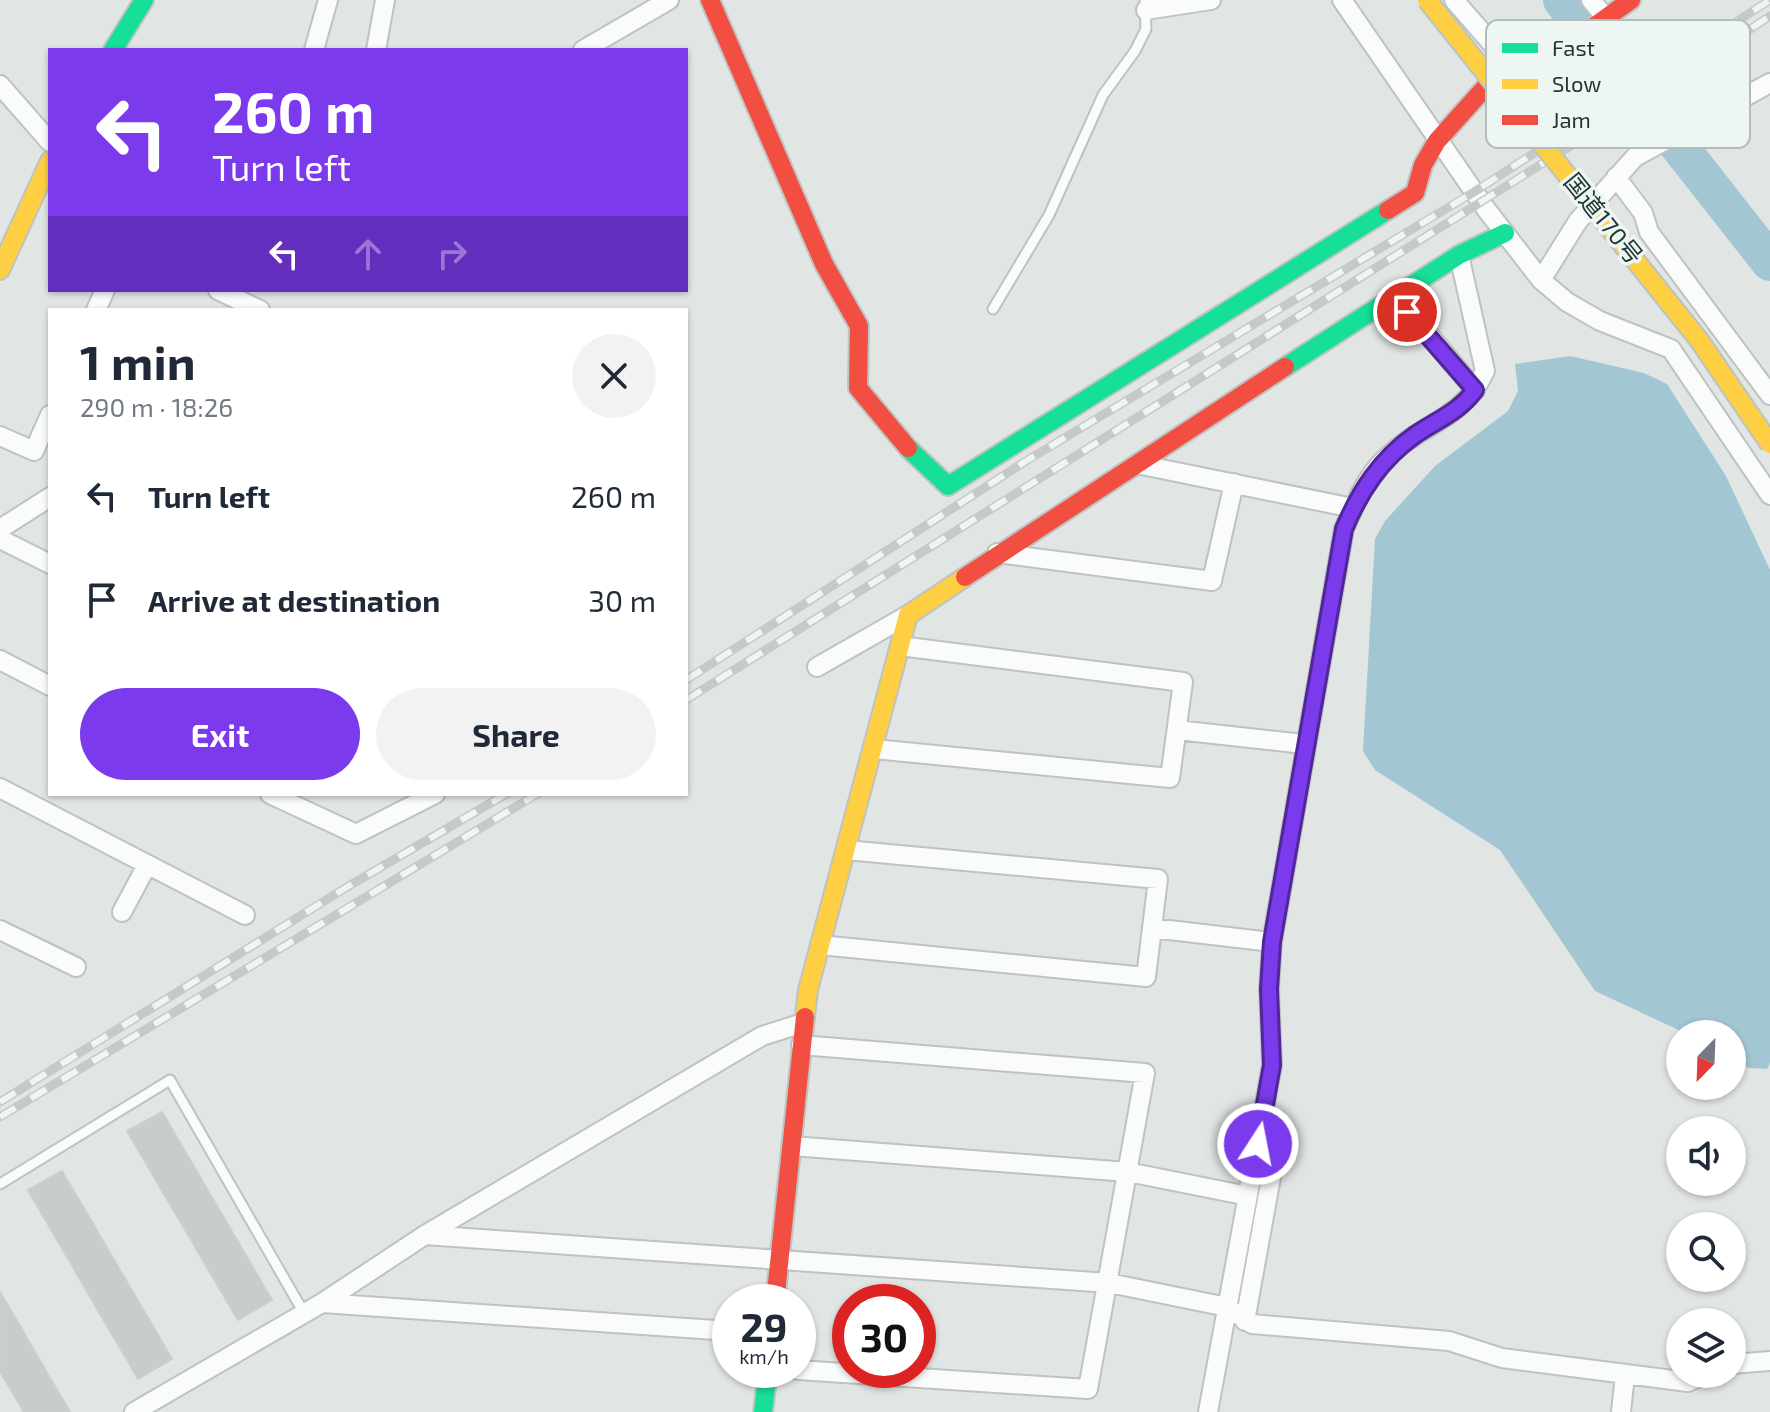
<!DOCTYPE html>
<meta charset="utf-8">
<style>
:root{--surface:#fff;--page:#f2f2f3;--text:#1f2937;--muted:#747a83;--accent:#7c3aed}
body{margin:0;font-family:"Exo 2","Noto Sans JP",sans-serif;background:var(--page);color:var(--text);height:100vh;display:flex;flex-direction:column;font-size:30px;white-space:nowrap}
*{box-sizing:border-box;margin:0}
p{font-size:26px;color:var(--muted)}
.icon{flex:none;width:44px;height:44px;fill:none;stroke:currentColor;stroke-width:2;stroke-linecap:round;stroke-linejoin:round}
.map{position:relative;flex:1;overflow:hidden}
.drawer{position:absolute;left:48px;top:308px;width:640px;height:488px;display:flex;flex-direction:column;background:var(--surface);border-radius:0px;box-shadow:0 2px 6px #0004}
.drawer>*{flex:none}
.banner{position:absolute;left:48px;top:48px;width:640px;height:244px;border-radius:0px;box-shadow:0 2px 6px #0004;background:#7c3aed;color:#fff;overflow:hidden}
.needle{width:52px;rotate:203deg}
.controls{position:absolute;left:1666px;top:1020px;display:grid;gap:16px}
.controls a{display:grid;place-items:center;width:80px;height:80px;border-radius:50%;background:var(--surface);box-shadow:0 2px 6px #0004;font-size:40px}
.speed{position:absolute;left:712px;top:1284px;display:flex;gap:16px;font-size:40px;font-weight:700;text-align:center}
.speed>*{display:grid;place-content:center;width:104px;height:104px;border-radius:50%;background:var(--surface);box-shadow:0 2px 6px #0004;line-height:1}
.speed small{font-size:20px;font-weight:400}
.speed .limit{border:12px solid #d22;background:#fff;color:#111}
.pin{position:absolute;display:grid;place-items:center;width:68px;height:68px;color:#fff;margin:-34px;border:4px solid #fff;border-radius:50%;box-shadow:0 2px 8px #0007}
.me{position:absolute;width:88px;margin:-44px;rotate:11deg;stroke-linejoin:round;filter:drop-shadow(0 0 6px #0008)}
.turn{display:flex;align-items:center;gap:28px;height:168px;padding:0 32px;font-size:36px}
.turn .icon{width:104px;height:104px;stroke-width:2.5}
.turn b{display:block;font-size:56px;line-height:68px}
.lanes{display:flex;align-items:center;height:76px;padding:0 32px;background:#0003;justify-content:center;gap:40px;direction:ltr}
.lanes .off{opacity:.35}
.round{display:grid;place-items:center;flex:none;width:84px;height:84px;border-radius:42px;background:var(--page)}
.head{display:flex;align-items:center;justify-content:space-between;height:136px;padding:0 32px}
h1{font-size:48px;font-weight:700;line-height:60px}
.button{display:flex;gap:16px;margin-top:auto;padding:16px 32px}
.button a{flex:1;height:92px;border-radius:48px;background:var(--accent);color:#fff;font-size:32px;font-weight:700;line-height:92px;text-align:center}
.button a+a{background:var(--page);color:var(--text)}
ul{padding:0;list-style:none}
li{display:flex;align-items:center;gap:24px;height:104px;padding:0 32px}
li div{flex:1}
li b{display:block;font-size:30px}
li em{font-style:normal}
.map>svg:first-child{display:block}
.water{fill:#a3c6d3}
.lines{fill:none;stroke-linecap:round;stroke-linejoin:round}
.river{stroke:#a3c6d3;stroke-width:38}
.building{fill:#c8cdcc;stroke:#cacfcd;stroke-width:2}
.lane-casing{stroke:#bec3c1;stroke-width:13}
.street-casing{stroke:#bec3c1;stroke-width:22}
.fast-casing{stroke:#bdc4c2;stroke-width:22}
.slow-casing{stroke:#bdc4c2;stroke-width:22}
.jam-casing{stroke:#bdc4c2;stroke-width:22}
.lane{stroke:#fafbfb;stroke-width:9}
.street{stroke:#fafbfb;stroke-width:18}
.fast{stroke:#16e098;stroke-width:18}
.slow{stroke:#ffcf43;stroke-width:18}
.jam{stroke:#f24e42;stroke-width:18}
.rail-casing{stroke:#c5c9c8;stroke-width:9}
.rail{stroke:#eef6f3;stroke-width:6;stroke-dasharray:18;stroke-linecap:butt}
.slow-bridge-casing{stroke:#bbc3c1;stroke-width:22;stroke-linecap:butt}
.slow-bridge{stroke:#ffcf43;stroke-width:18}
.route-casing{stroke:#51269a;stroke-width:20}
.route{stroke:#7c3aed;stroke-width:14}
.labels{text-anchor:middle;stroke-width:7;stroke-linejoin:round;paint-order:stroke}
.street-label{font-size:24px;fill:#203734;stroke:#eef6f3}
.key{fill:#eef6f3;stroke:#b0bdba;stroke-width:2}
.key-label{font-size:22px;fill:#203734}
</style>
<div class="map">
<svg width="1770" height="1412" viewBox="0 0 1770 1412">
<rect width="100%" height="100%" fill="#e1e6e4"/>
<!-- water -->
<path class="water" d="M1570,356l74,17 23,11 59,92 44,94v493l-3,6 -18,-1 -17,-9v-25h-45l-92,-43 -95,-141 -125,-80 -12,-19 12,-212 10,-18 50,-55 73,-55 10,-20 -3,-27z"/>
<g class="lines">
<!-- river -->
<path class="river" d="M1562,0l42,57
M1678,145l92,117"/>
</g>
<!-- building -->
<path class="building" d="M162,1112l110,188 -34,20 -111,-189z
M62,1171l110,188 -34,20 -110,-189z
M0,1292l70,120h-46l-24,-41z"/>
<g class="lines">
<!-- lane casing -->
<g class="lane-casing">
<path id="lane" d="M993,309l56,-94 54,-120 32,-44 11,-22 -1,-29
M0,1184l170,-104 134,233"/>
</g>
<!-- street casing -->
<g class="street-casing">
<path id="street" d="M1342,0l144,209 55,71 26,22 33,19 71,28 99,146
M1454,0l54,62
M1591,0l14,17
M1146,10l65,-10
M314,50l14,-50
M376,50l9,-50
M583,50l86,-50
M0,85l50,57
M1616,177l27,36 6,19 121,163
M1541,280l37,-59 57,-64 135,-74
M218,290l42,20
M1395,294l80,96
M96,310l9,-20
M0,436l34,15 16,-36
M1137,464l216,44
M0,529l50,-32
M0,539l50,25
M997,553l215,28 22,-98
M0,660l50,26
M817,667l91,-52
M1177,730l127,14
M874,749l296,29 13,-96 -283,-36
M0,788l245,127
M270,794l86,40 79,-40
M122,912l25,-47
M1152,928l120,14
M0,930l76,37
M820,945l326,32 12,-98 -312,-29
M792,1146l336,26 120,24
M425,1235l684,48 118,24 25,17 197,17 53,17 186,24 18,-8
M322,1303l408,28
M1245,1321l31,-171
M1732,1364l38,-3
M798,1370l290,19 57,-316 -344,-28
M134,1412l188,-109 103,-68 337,-199 41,-13
M1208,1412l64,-347 -3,-76 3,-47 72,-413c10,-23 22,-52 41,-70 38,-38 74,-35 100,-88l-26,-116
M1621,1412l4,-37"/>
</g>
<!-- fast casing -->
<g class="fast-casing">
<path id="fast" d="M113,50l31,-50
M1285,367l174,-112 46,-22
M908,448l40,38 440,-276
M763,1412l5,-42"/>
</g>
<!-- slow casing -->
<g class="slow-casing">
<path id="slow" d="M0,270l50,-109
M805,1017l3,-27 100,-375 57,-38"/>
</g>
<!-- jam casing -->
<g class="jam-casing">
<path id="jam" d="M710,0l114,264 35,62 -1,62 50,60
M1388,210l27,-17 8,-28 14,-24 71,-79 47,-11 16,-8 60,-43
M965,577l320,-210
M775,1302l30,-285"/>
</g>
<!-- lane -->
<use href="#lane" class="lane"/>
<!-- street -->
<use href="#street" class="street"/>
<!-- fast -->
<use href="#fast" class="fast"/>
<!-- slow -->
<use href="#slow" class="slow"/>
<!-- jam -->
<use href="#jam" class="jam"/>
<!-- rail casing -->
<g class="rail-casing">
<path id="rail" d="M686,680l340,-219 448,-269 296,-192
M686,700l929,-582 155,-102
M0,1102l347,-215 159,-93
M0,1117l537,-323"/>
</g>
<!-- rail -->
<use href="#rail" class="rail"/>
<!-- slow-bridge casing -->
<g class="slow-bridge-casing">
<path id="slow-bridge" d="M1427,0l272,340 71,104"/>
</g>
<!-- slow-bridge -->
<use href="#slow-bridge" class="slow-bridge"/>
</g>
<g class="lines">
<!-- route casing -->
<g class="route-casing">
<path id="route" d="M1258,1144l14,-79 -3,-76 3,-47 72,-413c16,-38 37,-70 71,-94 22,-15 44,-23 60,-45l-68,-78"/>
</g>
<!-- route -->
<use href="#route" class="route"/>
</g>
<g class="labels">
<!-- street labels -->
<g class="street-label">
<text transform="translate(1603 219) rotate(51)" y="8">国道170号</text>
</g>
</g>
<!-- legend -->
<rect x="1486" y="20" width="264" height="128" rx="12" class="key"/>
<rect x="1502" y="43" width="36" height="10" fill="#16e098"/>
<rect x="1502" y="79" width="36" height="10" fill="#ffcf43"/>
<rect x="1502" y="115" width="36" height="10" fill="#f24e42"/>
<g class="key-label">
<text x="1552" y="56">Fast</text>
<text x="1552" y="92">Slow</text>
<text x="1552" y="128">Jam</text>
</g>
</svg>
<div class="controls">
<a><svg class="needle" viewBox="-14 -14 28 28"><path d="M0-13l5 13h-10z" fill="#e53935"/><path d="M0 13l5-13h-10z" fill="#747a83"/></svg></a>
<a><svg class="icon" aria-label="sound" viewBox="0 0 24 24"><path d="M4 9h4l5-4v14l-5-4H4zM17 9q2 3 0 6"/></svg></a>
<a><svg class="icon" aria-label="search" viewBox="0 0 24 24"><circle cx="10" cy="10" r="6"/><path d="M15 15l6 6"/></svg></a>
<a><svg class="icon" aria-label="layers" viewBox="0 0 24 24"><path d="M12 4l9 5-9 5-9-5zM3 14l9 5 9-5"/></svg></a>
</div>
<div class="speed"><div>29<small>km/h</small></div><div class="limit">30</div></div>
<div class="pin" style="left:1407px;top:312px;background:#d93025"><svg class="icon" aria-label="arrive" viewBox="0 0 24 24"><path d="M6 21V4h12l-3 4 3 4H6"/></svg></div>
<svg class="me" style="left:1258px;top:1144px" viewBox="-20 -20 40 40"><circle r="17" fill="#7c3aed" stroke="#fff" stroke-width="3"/><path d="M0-11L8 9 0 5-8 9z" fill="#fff"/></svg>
<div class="banner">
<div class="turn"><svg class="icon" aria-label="left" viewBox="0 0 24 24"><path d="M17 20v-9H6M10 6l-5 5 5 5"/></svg><div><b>260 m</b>Turn left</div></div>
<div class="lanes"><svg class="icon" aria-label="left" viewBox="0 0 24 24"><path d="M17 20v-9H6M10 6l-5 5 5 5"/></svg><svg class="icon off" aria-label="ahead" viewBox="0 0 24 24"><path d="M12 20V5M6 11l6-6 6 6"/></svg><svg class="icon off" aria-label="right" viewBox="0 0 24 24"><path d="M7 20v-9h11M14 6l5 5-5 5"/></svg></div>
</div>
<section class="drawer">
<div class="head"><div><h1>1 min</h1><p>290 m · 18:26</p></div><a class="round"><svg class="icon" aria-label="close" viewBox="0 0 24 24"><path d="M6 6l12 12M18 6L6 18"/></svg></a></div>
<ul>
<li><svg class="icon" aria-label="left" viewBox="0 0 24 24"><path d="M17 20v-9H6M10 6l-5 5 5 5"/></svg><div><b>Turn left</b></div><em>260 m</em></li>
<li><svg class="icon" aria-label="arrive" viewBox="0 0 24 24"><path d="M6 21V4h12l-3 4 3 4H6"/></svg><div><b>Arrive at destination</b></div><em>30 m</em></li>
</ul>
<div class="button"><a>Exit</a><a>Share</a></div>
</section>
</div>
